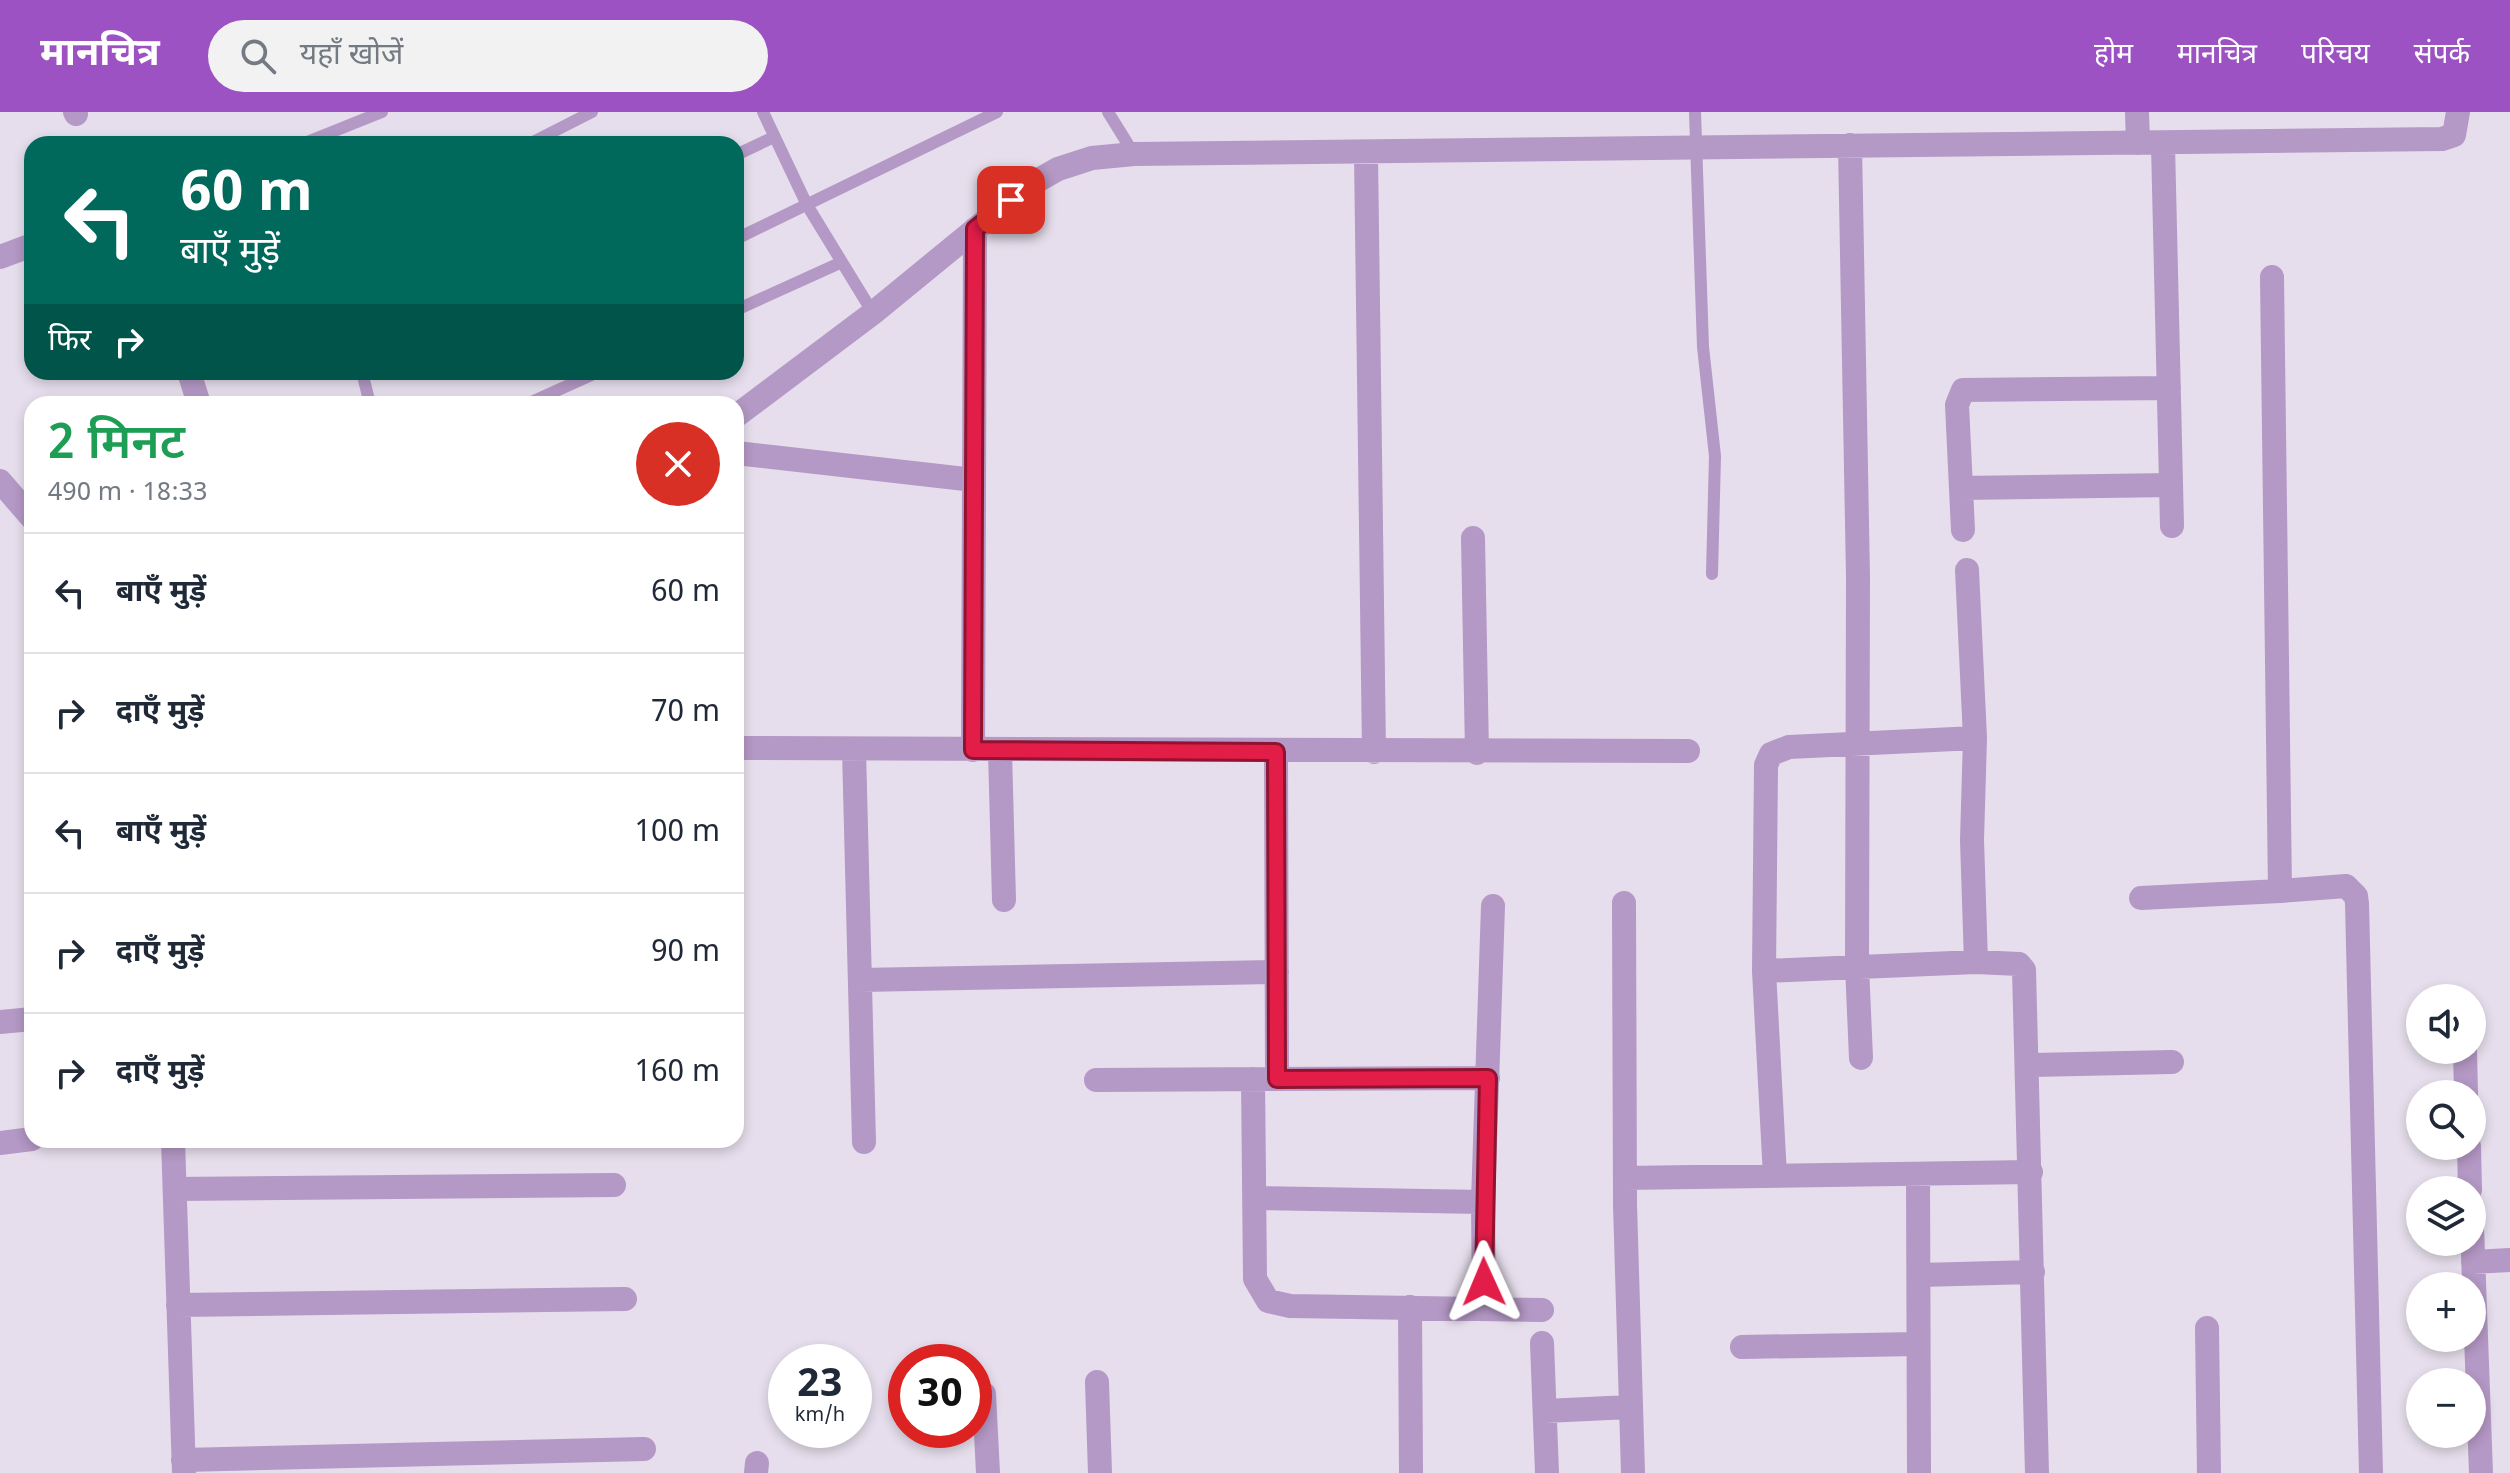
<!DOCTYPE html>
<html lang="hi">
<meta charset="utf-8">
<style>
:root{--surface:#fff;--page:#f2f2f3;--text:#1f2937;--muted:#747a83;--line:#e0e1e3;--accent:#9d52c4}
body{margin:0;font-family:Georgia,"Noto Sans Devanagari",serif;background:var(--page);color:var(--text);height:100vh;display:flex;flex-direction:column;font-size:30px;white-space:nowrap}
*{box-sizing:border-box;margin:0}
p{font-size:26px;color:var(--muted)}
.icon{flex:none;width:44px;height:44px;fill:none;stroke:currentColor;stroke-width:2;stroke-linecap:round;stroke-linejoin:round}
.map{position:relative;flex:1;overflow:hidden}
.drawer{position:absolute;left:24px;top:284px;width:720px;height:752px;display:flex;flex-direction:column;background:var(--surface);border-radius:24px;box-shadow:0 4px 12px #0003}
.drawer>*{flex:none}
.guide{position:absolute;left:24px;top:24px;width:720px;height:244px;border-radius:24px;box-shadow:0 4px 12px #0003;background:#00695c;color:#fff;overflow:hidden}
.tools{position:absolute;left:2406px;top:872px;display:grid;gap:16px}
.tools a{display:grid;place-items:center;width:80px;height:80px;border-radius:50%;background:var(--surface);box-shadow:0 4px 12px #0003;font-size:40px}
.speed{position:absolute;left:768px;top:1232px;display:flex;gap:16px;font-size:40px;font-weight:700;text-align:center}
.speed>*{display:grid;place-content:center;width:104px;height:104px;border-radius:50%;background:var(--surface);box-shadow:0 4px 12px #0003;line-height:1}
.speed small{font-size:20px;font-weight:400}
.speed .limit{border:12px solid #d22;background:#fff;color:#111}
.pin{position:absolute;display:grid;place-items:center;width:68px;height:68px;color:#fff;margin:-34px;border-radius:16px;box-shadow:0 4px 12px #0006}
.me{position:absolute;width:88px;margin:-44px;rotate:359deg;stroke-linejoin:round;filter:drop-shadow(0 0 6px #0008)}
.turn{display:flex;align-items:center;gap:28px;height:168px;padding:0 24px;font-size:36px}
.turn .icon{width:104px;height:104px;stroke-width:2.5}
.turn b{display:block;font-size:56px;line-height:68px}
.then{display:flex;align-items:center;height:76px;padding:0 24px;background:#0003;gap:16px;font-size:30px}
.round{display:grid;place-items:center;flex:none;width:84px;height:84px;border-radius:42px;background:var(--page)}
.overview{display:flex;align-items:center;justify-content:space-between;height:136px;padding:0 24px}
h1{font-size:48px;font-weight:600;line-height:60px;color:#1e9e55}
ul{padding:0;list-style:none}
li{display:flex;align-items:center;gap:24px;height:120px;padding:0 24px;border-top:2px solid var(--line)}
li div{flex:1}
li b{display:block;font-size:30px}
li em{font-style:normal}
header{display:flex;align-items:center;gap:48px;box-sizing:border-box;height:112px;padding:0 40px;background:var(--accent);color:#fff}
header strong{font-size:38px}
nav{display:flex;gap:44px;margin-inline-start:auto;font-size:28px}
.search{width:560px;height:72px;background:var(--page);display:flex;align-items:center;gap:20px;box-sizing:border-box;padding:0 28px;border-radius:44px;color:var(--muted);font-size:30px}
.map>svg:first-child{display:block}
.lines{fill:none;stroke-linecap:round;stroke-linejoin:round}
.lane{stroke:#b498c5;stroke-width:12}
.street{stroke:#b498c5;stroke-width:24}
.route-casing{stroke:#92132f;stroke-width:20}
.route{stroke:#e11d48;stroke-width:14}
</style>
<header>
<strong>मानचित्र</strong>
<div class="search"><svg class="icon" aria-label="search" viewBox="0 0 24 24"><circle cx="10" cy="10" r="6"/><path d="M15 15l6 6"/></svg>यहाँ खोजें</div>
<nav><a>होम</a><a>मानचित्र</a><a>परिचय</a><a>संपर्क</a></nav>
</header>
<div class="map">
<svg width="2510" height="1361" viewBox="0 0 2510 1361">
<rect width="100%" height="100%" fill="#e6deec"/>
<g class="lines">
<!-- lane -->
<path class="lane" d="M763,0l44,93 66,108
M1108,0l26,42
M1695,0l8,235 12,109 -3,118
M302,32l80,-32
M529,32l63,-32
M736,43l38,-18
M736,127l261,-127
M736,198l106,-48
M362,260l7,28
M527,292l71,-32"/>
<!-- street -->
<path class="street" d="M75,0l1,2
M2137,0l1,31
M1850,33l8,432 -1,389 4,92
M2163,33l9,381
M1366,42l8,598
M0,145l32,-12
M2272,165l8,614 66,-5 10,10 1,8 14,569
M189,260l10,32
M736,304l137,-103 155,-127 30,-17 34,-11 42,-4 1308,-15 12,-4 4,-23
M736,341l238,27
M0,369l32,37
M1961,376l210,-3
M1963,418l-6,-125 6,-15 206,-2
M1473,426l4,215
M1967,458l8,168 -3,102 4,122
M736,636l952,3
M854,638l10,392
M973,638l2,-521
M1000,639l4,149
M1276,640l1,327
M2141,786l139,-7
M1624,791l1,301 8,269
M1764,859l212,-9 43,2 5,6 13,503
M860,868l417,-8
M0,910l32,-3
M2465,938l1,44
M2028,953l144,-3
M1253,967l2,200 13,22 22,5 252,4
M1096,968l392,-2
M173,1028l11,333
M0,1031l32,-4
M2469,1034l1,44
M1918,1062l1,299
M1775,1064l-11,-205 2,-206 5,-11 18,-7 186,-9
M1625,1066l406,-6
M175,1077l439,-4
M1256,1086l227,4
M2472,1115l9,246
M2473,1150l37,-2
M1920,1163l113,-3
M178,1193l447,-6
M1410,1195l1,166
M1484,1196l-1,-106 10,-296
M2207,1216l2,145
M1542,1231l5,130
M1742,1235l176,-3
M1097,1270l3,91
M984,1282l4,79
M1545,1299l85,-4
M183,1348l461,-11
M756,1361l1,-10"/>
</g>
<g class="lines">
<!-- route casing -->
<g class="route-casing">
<path id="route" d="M1011,88l-36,29 -2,521 303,2 1,327 211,-1 -4,204"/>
</g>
<!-- route -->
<use href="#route" class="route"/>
</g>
</svg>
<div class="tools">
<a><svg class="icon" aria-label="sound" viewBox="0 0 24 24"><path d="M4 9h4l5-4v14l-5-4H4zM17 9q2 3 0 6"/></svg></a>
<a><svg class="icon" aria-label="search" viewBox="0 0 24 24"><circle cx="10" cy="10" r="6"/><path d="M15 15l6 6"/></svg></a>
<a><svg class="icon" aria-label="layers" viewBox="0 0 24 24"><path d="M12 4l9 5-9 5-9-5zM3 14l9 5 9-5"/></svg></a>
<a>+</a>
<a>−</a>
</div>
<div class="speed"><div>23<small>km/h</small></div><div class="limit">30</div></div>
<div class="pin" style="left:1011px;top:88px;background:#d93025"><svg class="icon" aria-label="arrive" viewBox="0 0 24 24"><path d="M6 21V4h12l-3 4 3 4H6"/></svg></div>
<svg class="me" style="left:1484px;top:1170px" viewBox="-20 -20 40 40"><path d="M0-17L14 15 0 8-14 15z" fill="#e11d48" stroke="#fff" stroke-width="4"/></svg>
<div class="guide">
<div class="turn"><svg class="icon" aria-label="left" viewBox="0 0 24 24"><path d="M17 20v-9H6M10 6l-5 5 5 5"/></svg><div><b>60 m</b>बाएँ मुड़ें</div></div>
<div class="then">फिर<svg class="icon" aria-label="right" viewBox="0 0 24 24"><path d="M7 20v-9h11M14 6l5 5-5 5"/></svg></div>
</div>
<section class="drawer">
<div class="overview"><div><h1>2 मिनट</h1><p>490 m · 18:33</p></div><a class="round" style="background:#d93025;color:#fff"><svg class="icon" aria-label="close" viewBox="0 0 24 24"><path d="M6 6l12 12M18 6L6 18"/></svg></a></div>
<ul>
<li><svg class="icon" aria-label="left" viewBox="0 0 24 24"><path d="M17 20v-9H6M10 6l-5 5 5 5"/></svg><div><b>बाएँ मुड़ें</b></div><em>60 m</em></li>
<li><svg class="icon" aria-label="right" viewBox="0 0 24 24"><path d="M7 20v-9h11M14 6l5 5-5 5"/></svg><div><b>दाएँ मुड़ें</b></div><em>70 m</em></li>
<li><svg class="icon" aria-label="left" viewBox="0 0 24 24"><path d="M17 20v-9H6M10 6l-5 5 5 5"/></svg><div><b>बाएँ मुड़ें</b></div><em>100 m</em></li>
<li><svg class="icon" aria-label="right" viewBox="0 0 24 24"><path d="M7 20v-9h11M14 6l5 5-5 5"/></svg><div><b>दाएँ मुड़ें</b></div><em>90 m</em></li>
<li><svg class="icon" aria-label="right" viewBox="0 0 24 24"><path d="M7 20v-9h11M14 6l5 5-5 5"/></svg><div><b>दाएँ मुड़ें</b></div><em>160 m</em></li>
</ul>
</section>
</div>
